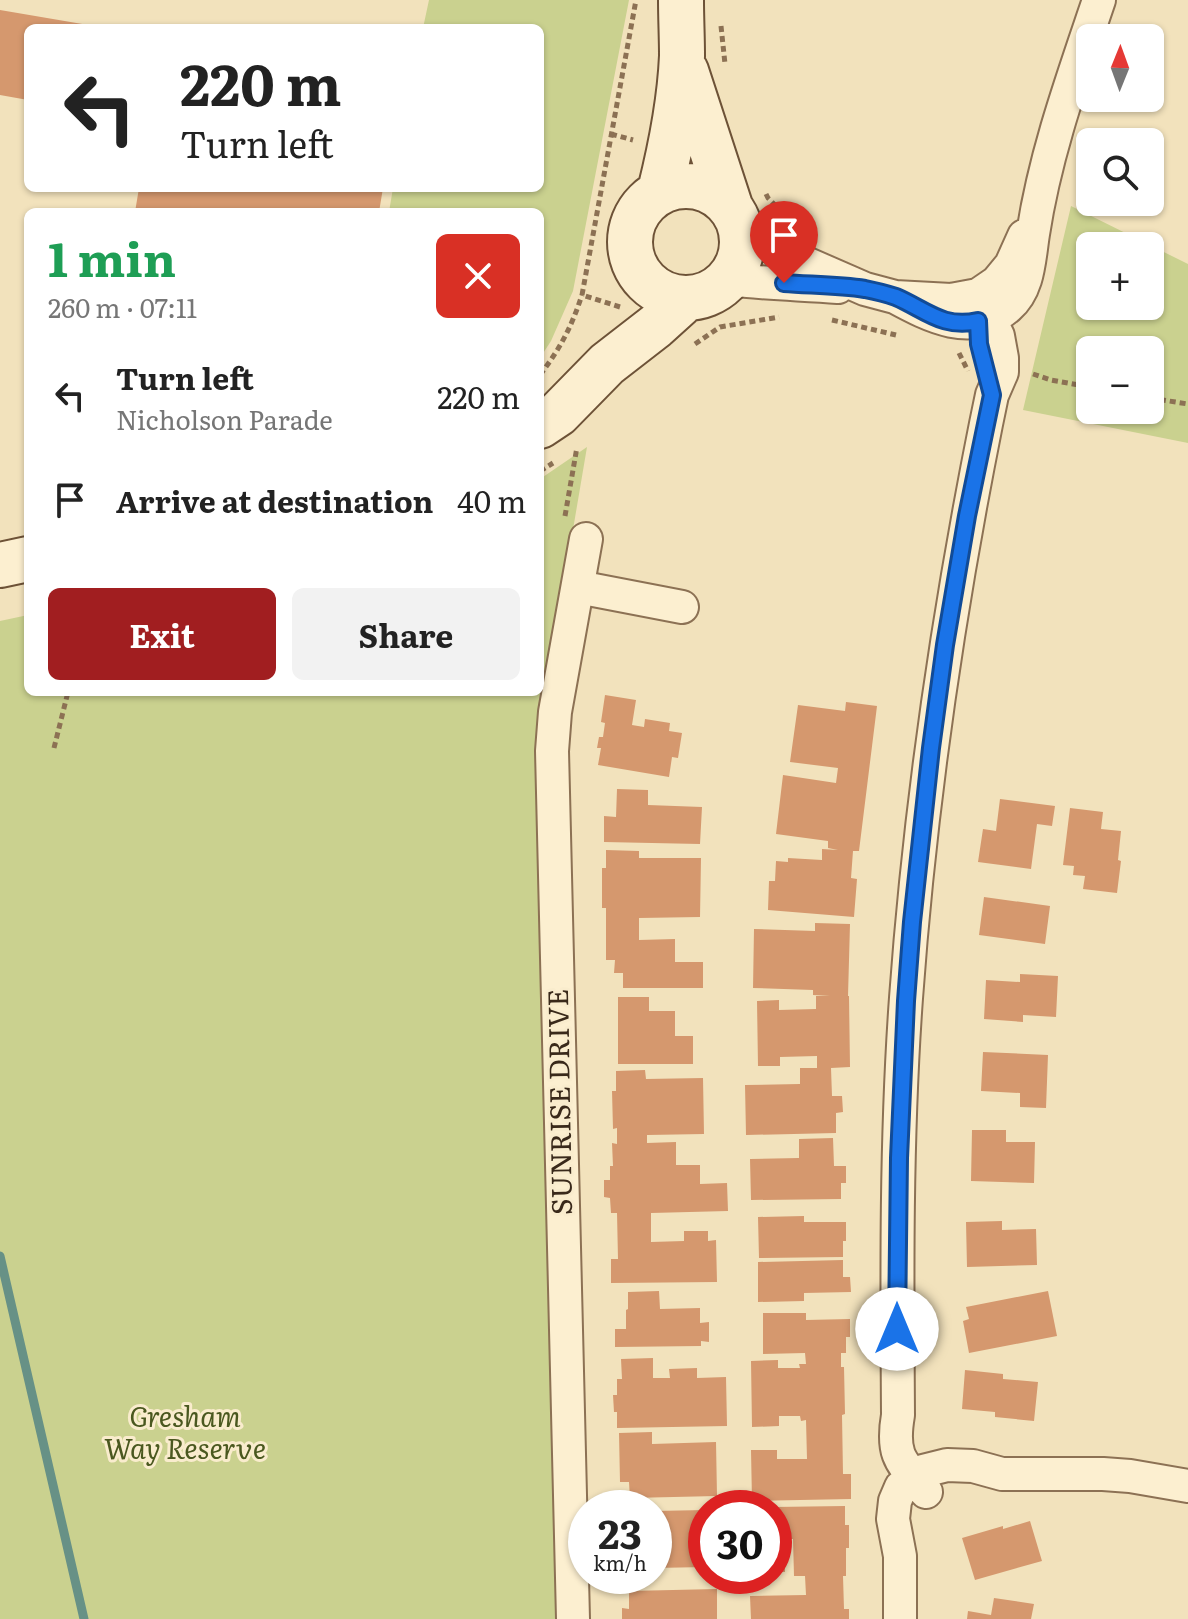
<!DOCTYPE html>
<meta charset="utf-8">
<style>
:root{--surface:#fff;--page:#f2f2f2;--text:#222;--muted:#767676;--accent:#a11e20}
body{margin:0;font-family:Literata,serif;background:var(--page);color:var(--text);height:100vh;display:flex;flex-direction:column;font-size:30px;white-space:nowrap}
*{box-sizing:border-box;margin:0}
p{font-size:26px;color:var(--muted)}
.icon{flex:none;width:44px;height:44px;fill:none;stroke:currentColor;stroke-width:2;stroke-linecap:round;stroke-linejoin:round}
.map{position:relative;flex:1;overflow:hidden}
.details{position:absolute;left:24px;top:208px;width:520px;height:488px;display:flex;flex-direction:column;background:var(--surface);border-radius:12px;box-shadow:0 2px 6px #0004}
.details>*{flex:none}
.top-card{position:absolute;left:24px;top:24px;width:520px;height:168px;border-radius:12px;box-shadow:0 2px 6px #0004;background:#fff;color:var(--text);overflow:hidden}
.needle{width:52px;rotate:1deg}
.tools{position:absolute;left:1076px;top:24px;display:grid;gap:16px}
.tools a{display:grid;place-items:center;width:88px;height:88px;border-radius:12px;background:var(--surface);box-shadow:0 2px 6px #0004;font-size:40px}
.speed{position:absolute;left:568px;top:1490px;display:flex;gap:16px;font-size:40px;font-weight:700;text-align:center}
.speed>*{display:grid;place-content:center;width:104px;height:104px;border-radius:50%;background:var(--surface);box-shadow:0 2px 6px #0004;line-height:1}
.speed small{font-size:20px;font-weight:400}
.speed .limit{border:12px solid #d22;background:#fff;color:#111}
.pin{position:absolute;display:grid;place-items:center;width:68px;height:68px;color:#fff;margin:-82px -34px;border-radius:50% 50% 50% 0;rotate:-45deg;box-shadow:0 0 8px #0007}
.pin .icon{rotate:45deg}
.me{position:absolute;width:88px;margin:-44px;rotate:0deg;stroke-linejoin:round;filter:drop-shadow(0 0 6px #0008)}
.turn{display:flex;align-items:center;gap:28px;height:168px;padding:0 24px;font-size:36px}
.turn .icon{width:104px;height:104px;stroke-width:2.5}
.turn b{display:block;font-size:56px;line-height:68px}
.round{display:grid;place-items:center;flex:none;width:84px;height:84px;border-radius:12px;background:var(--page)}
.headline{display:flex;align-items:center;justify-content:space-between;height:136px;padding:0 24px}
h1{font-size:48px;font-weight:700;line-height:60px;color:#1e9e55}
.action{display:flex;gap:16px;margin-top:auto;padding:16px 24px}
.action a{flex:1;height:92px;border-radius:12px;background:var(--accent);color:#fff;font-size:32px;font-weight:700;line-height:92px;text-align:center}
.action a+a{background:var(--page);color:var(--text)}
ul{padding:0;list-style:none}
li{display:flex;align-items:center;gap:24px;height:104px;padding:0 24px}
li div{flex:1}
li b{display:block;font-size:30px}
li em{font-style:normal}
.map>svg:first-child{display:block}
.green{fill:#cad18f;fill-rule:evenodd}
.lines{fill:none;stroke-linecap:round;stroke-linejoin:round}
.stream{stroke:#679186;stroke-width:9}
.building{fill:#d5986e}
.street-casing{stroke:#8c7154;stroke-width:36}
.secondary-casing{stroke:#6d5237;stroke-width:48}
.path{stroke:#8c7154;stroke-width:5;stroke-dasharray:6 4;stroke-linecap:butt}
.street{stroke:#fcefd0;stroke-width:32}
.secondary{stroke:#fcefd0;stroke-width:44}
.route-casing{stroke:#114b97;stroke-width:20}
.route{stroke:#1a73e8;stroke-width:14}
.labels{text-anchor:middle;stroke-width:6;stroke-linejoin:round;paint-order:stroke}
.street-label{font-size:28px;fill:#39291a;stroke:#f9eccd}
.park-label{font-size:28px;font-style:italic;fill:#4a581f;stroke:#f9eccd}
</style>
<div class="map">
<svg width="1188" height="1619" viewBox="0 0 1188 1619">
<rect width="100%" height="100%" fill="#f2e2bc"/>
<!-- green -->
<path class="green" d="M429,0h200l-56,291 -22,50 -11,17v-146h-151l4,-24h147v-160h-117z
M1071,206l117,58v179l-165,-33zM1090,246h60v60h-60zM1090,350h60v60h-60z
M587,447l-48,283 21,889h-560v-998l28,-6v77h512v-213z"/>
<g class="lines">
<!-- stream -->
<path class="stream" d="M0,1256l84,363"/>
</g>
<!-- building -->
<path class="building" d="M0,10l94,16v2h-66v72l-28,-5z
M139,188h244l-4,24h-244z
M605,695l31,5 -4,25 12,2 1,-8 25,4 -1,8 13,2 -4,25 -6,-1 -3,20 -71,-12 3,-17h-4l2,-11h4l2,-14 -4,-1z
M846,702l31,4 -18,145h-6l-2,27 6,1 -3,38 -86,-7 1,-29h6l1,-20 12,1v-4l34,2v-11l16,1 -10,-2v-7l-52,-7 7,-59 53,8 2,-15 -48,-6 8,-57 47,6z
M617,789l31,1v15l54,2 -2,37 -96,-2v-26l12,1z
M1000,799l55,7 -3,20 -15,-2 -6,45 -53,-7 5,-33 13,2z
M1070,808l33,4 -2,17 20,2 -3,29 3,1 -4,32 -34,-4 2,-13 -12,-1 1,-9 -11,-1z
M606,850l33,1v7h62l-1,59 -61,1v22l36,-1v23h28v26h-80v-15h-9l1,-13h-9v-52h-4v-40h4z
M984,897l66,9 -5,38 -66,-9z
M815,923l35,1 -2,72h1l1,71 -19,1 1,28h10l1,16 -7,1v20l-90,2 -1,-50 55,-1v-16h17v-12l-37,1v9h-22l-1,-65 22,-1v10l37,-1v-13h14l-17,-1v-5l-60,-2 1,-59 61,2z
M1020,974l38,2 -2,41 -33,-2v7l-39,-3 2,-39 34,2z
M618,997h31v14h26v25h18v28h-75z
M983,1052l65,3 -2,53 -26,-1v-14l-39,-2z
M645,1070l1,9 57,-1 1,56 -57,1v8l29,-1v23h24v19l27,-1 1,28 -77,2v29l33,-1v-10h24v10l8,-1 1,42 -106,1v-24h7l-1,-46h-6l-1,-15 -6,-1v-17h6v-14h3l-1,-23 5,1v-16l-4,1 -1,-38h4v-20z
M972,1130h34v12h29l-1,41 -63,-2z
M833,1138l1,28h12v17h-5v16l-90,1 -1,-41 49,-1v-19z
M804,1216v6h42v19h-3v16l-84,1 -1,-41z
M1002,1221v9l34,-1 1,36 -70,2 -1,-45z
M843,1260v17h7l1,15 -47,1v8l-46,1v-40z
M659,1291l1,18 40,-1v15l9,-1v20l-8,-1v5l-86,1v-18h11v-19l2,-1v-17z
M1048,1291l9,45 -88,17 -6,-32 6,-2 -3,-12z
M763,1313h43v7l44,-1v18h-4v16h-5v14h3l1,47 -3,1 1,59h8v25l-99,2 -1,-51h26v9h30l-1,-39 -5,1 -1,-5h-21v10l-27,1 -1,-66 27,-1v8h22l-1,-4h7l-1,-11 -42,1z
M653,1358v20h17l-1,-9 28,-1v10l29,-1 1,49 -110,2v-16h-3l-1,-17h4v-16h5l-1,-20z
M965,1370l38,4v5l35,3 -4,39 -39,-4v-5l-33,-3z
M652,1432v12l64,-2 1,54 -87,2 -1,-16h-9l-1,-49z
M845,1506v19h4v23h-3v28h-3l1,33h5v10h-98l-1,-23 56,-1 -1,-19h-11l-1,-37h-8v33h-11v-65z
M706,1510v57l-52,1v-57z
M1030,1521l12,40 -67,19 -13,-42 41,-12v3z
M717,1589v30h-95v-11l7,1v-18z
M994,1598l40,6 -3,15h-64l1,-8 23,4z"/>
<g class="lines">
<!-- street casing -->
<g class="street-casing">
<path id="street" d="M741,226l37,25 87,38 30,8 56,3 27,-5 19,-13 14,-17 13,-29
M729,279c36,5 72,5 109,8
M895,297c35,19 77,41 113,10 21,-18 21,-48 25,-73 12,-80 40,-157 66,-234
M578,587l104,20
M926,1492c-25,-30 -35,-36 -28,-77 -1,-139 -2,-278 8,-417 14,-193 42,-384 80,-574l6,-29 10,-23v-14l-4,-22 -20,-41
M573,1619l-21,-868 3,-39 31,-173
M900,1619v-63l-7,-37 2,-18 6,-14 22,-16 24,-6 26,1 29,8h101l27,2 58,10"/>
</g>
<!-- secondary casing -->
<g class="secondary-casing">
<path id="secondary" d="M686,71l44,135
M630 242a56 56 0 1 1 112 0a56 56 0 1 1-112 0Z
M660,191c11,-44 20,-90 22,-135 0,-19 -1,-37 -1,-56
M540,426l18,-12 49,-50 49,-38 31,-28
M0,565l28,-6"/>
</g>
<!-- path -->
<path class="path" d="M721,26l4,38
M611,134l22,6
M766,194l2,4 13,13
M620,307l-38,-12 54,-295
M832,320l64,15
M695,344l25,-17 59,-10
M959,353l9,18
M1033,374l18,6 39,7
M540,375c21,-28 31,-47 42,-80
M1150,398l38,6
M540,471l13,-8
M565,516l12,-69
M54,748l14,-56"/>
<!-- street -->
<use href="#street" class="street"/>
<!-- secondary -->
<use href="#secondary" class="secondary"/>
</g>
<g class="lines">
<!-- route casing -->
<g class="route-casing">
<path id="route" d="M784,283c26,2 55,2 81,6 10,2 22,5 31,8 30,13 47,32 82,24l1,23 13,51 -25,121 -22,129 -14,103 -19,174 -6,79 -7,157 -2,171"/>
</g>
<!-- route -->
<use href="#route" class="route"/>
</g>
<g class="labels">
<!-- street labels -->
<g class="street-label">
<text transform="translate(560 1102) rotate(-91)" y="10">SUNRISE DRIVE</text>
</g>
<!-- park labels -->
<g class="park-label">
<text x="185" y="1427">Gresham<tspan x="185" dy="32">Way Reserve</tspan></text>
</g>
</g>
</svg>
<div class="tools">
<a><svg class="needle" viewBox="-14 -14 28 28"><path d="M0-13l5 13h-10z" fill="#e53935"/><path d="M0 13l5-13h-10z" fill="#767676"/></svg></a>
<a><svg class="icon" aria-label="search" viewBox="0 0 24 24"><circle cx="10" cy="10" r="6"/><path d="M15 15l6 6"/></svg></a>
<a>+</a>
<a>−</a>
</div>
<div class="speed"><div>23<small>km/h</small></div><div class="limit">30</div></div>
<div class="pin" style="left:784px;top:283px;background:#d93025"><svg class="icon" aria-label="arrive" viewBox="0 0 24 24"><path d="M6 21V4h12l-3 4 3 4H6"/></svg></div>
<svg class="me" style="left:897px;top:1329px" viewBox="-20 -20 40 40"><circle r="19" fill="#fff"/><path d="M0-13L10 11 0 6-10 11z" fill="#1a73e8"/></svg>
<div class="top-card">
<div class="turn"><svg class="icon" aria-label="left" viewBox="0 0 24 24"><path d="M17 20v-9H6M10 6l-5 5 5 5"/></svg><div><b>220 m</b>Turn left</div></div>
</div>
<section class="details">
<div class="headline"><div><h1>1 min</h1><p>260 m · 07:11</p></div><a class="round" style="background:#d93025;color:#fff"><svg class="icon" aria-label="close" viewBox="0 0 24 24"><path d="M6 6l12 12M18 6L6 18"/></svg></a></div>
<ul>
<li><svg class="icon" aria-label="left" viewBox="0 0 24 24"><path d="M17 20v-9H6M10 6l-5 5 5 5"/></svg><div><b>Turn left</b><p>Nicholson Parade</p></div><em>220 m</em></li>
<li><svg class="icon" aria-label="arrive" viewBox="0 0 24 24"><path d="M6 21V4h12l-3 4 3 4H6"/></svg><div><b>Arrive at destination</b></div><em>40 m</em></li>
</ul>
<div class="action"><a>Exit</a><a>Share</a></div>
</section>
</div>
